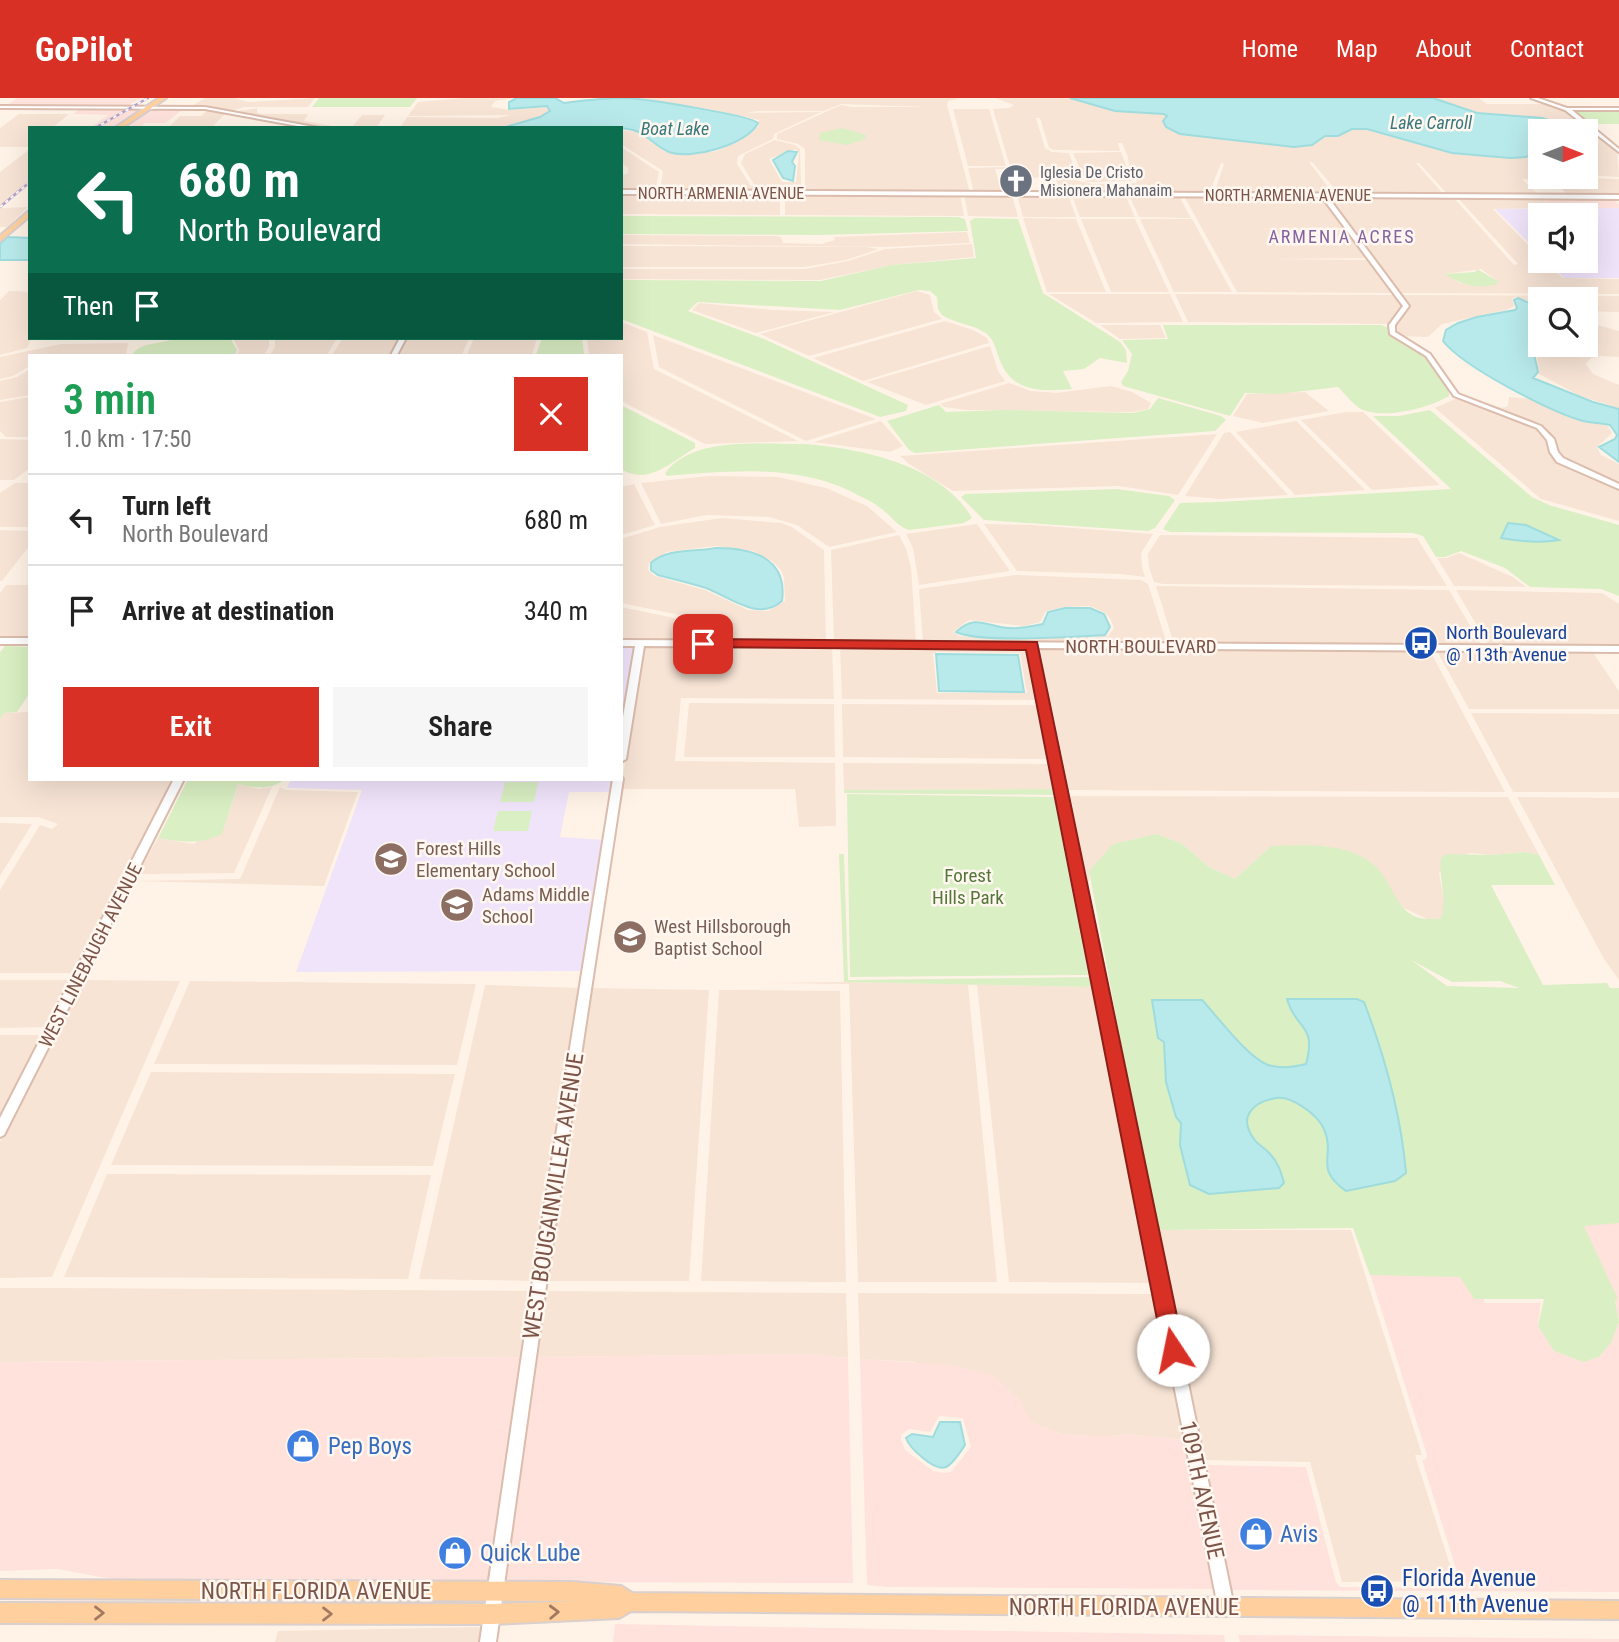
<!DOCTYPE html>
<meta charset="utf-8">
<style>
:root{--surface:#fff;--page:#f6f6f6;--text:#222;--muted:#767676;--line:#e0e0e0;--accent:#d93025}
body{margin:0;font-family:"Roboto Condensed",sans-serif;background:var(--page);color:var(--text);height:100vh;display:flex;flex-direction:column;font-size:26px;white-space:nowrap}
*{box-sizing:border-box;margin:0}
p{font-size:23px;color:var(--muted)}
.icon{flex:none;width:38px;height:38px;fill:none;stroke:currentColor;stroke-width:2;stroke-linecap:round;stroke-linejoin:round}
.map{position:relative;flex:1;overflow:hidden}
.side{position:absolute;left:28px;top:256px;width:595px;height:427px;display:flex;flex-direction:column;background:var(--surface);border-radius:0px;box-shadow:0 7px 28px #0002}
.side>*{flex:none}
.top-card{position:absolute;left:28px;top:28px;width:595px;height:214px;border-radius:0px;box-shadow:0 7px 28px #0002;background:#0b6e4f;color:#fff;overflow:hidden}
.needle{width:46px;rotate:90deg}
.fabs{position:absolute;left:1528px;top:21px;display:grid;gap:14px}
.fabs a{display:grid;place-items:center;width:70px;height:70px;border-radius:0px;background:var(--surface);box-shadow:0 7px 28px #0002;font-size:35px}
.pin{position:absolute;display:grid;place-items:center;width:60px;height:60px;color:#fff;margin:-30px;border-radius:14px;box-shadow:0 4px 10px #0006}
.me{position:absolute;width:77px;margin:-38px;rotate:349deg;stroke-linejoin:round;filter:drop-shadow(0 0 5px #0008)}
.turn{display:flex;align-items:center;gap:24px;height:147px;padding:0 35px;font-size:32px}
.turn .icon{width:91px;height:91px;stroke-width:2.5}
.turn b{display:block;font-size:49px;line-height:60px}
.then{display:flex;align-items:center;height:66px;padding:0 35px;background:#0003;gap:14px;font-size:26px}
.round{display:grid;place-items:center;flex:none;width:74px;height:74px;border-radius:0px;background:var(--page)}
.head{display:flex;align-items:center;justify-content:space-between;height:119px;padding:0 35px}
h1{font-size:42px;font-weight:600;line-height:52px;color:#1e9e55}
.cta{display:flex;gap:14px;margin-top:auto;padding:14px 35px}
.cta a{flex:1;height:80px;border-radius:0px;background:var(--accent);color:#fff;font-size:28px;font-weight:600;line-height:80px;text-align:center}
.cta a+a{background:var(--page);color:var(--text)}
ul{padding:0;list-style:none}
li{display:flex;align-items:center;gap:21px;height:91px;padding:0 35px;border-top:2px solid var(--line)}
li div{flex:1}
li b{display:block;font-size:26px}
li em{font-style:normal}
header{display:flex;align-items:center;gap:42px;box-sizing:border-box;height:98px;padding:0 35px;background:var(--accent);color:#fff}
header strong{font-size:33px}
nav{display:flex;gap:38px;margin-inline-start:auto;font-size:24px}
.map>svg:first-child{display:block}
.residential{fill:#f7e4d5;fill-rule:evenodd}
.commercial{fill:#ffe2db;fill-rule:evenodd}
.education{fill:#f0e4fb}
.green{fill:#daefc3;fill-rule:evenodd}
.water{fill:#b9eaeb;stroke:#9edcde;stroke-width:2}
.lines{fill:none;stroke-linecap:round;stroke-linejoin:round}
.secondary-casing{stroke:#dbbcad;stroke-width:4}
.primary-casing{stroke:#dacfcc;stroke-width:4}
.secondary{fill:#fff;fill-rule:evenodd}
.primary{fill:#ffd09e;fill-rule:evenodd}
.rail-casing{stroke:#b4a3cb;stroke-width:2.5}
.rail{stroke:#fff7f0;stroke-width:2;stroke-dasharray:3.5;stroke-linecap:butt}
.oneway{stroke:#a37962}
.route{fill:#d93025;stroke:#8d1f18;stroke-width:2}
.labels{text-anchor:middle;stroke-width:5;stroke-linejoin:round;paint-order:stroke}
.far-worship-label{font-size:16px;fill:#5b616d;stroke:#fff7f0;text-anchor:start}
.far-street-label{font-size:16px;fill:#7c5448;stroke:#fff7f0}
.far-water-label{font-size:18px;font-style:italic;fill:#36787b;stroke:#fff7f0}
.far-neighbourhood-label{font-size:18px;letter-spacing:2px;fill:#8463a0;stroke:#fff7f0}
.transit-label{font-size:19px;fill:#164399;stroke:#fff7f0;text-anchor:start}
.street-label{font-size:19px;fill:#7c5448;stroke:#fff7f0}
.education-label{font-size:19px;fill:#785e54;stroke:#fff7f0;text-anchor:start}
.park-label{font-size:19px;fill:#537739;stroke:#fff7f0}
.near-street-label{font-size:23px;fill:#7c5448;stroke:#fff7f0}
.near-shop-label{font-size:23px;fill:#366cbe;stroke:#fff7f0;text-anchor:start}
.near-transit-label{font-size:23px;fill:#164399;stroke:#fff7f0;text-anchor:start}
</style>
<header>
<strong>GoPilot</strong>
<nav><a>Home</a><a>Map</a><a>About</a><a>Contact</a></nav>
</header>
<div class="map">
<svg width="1619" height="1544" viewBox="0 0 1619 1544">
<rect width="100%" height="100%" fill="#fff3e7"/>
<!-- residential -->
<path class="residential" d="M205,0h30l13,4 67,-4 -7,9h-63l-15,4 -40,-4z
M464,0h51l-20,3 -4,6 19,3 36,-3 4,4 -10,6 -38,11h-102l7,-11 91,1 12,-3 -102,1 10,-14z
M636,0h326l-14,3 -1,4 23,88h-47v-3l-4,-1v4h-51l-1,-4h-4v4l-2,-4h-4v4l-72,-1v-6h20v-37l-7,-5 -21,-5v-5l64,-29 11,2h76l-87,-3 -17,7h-67l-10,2 74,-1 -47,22 -1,5 -35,17 -1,8 14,22h30l-1,6h-120l3,-21 -42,-27v-14l15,2 30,20 28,2 23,-3 22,-10 19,-14 1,-7 -49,-11z
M995,0h75l45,13 49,3 3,2 -1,11 14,7h22l68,11h42l14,-10 12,1 15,-8 12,-1 87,26 58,5 16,-1 14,-7v27l79,2v17h-50l-14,-14 -33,-3 18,17h-91l-30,-33h-3l29,33 -110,-1v-6l-23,-27h-3l23,30 -2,3 -116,-1 10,-30 -3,-1 -12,31h-32l-1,-3h-4l1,3h-44l-5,-10 12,-1 1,-4 -8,-13 -1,-9 -6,-14h-4l2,8 -66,-1 -5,-2 -9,-30h-4l9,30 7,4 17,1 10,28 13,3h28l4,10h-62l-7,-17 -27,1 -4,-9h-29l7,24h-28l-6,-25 42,-1 -17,-58 16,-1 5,-3z
M1431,0h48l8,6h57l21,5 52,42 2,26 -33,-2v-44l-44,-13 -65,-5z
M257,10v5l5,1h46l-4,7 39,7 9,-1 10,-12h23l-9,13h-53l-90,-16z
M209,11l18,3 -16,16h-43l12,-12h21z
M953,11h36l17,57h-38z
M19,16h50l-17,14h-22l-2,19h-28v-19z
M775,42l20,5 5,4 1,36 -46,1 -14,-23 4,-9zM795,51l4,3 -3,30h-14l-13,-23z
M621,49l38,25 -4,20h-34v-16l7,-3v-5l-7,-6z
M30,51v32l-29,27 27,-1 -21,20h-7v-55z
M1121,54l11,29 -46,1 -13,-29z
M621,95l159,1v21l-159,-1z
M785,96h175l4,22 -179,-1z
M964,96l48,1 6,22 -50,-1z
M1017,97h51l8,22h-53z
M1072,97h53l10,22h-55z
M1129,97l50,1 12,22 -52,-1z
M1184,98h138l25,32 -92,1 93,1 20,28 -95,1 97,1 25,33 -158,-1z
M1327,98l126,1 61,68 4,-1 -61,-67h84l11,11 -59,1 47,48v4h4l19,17 56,1v15l-219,-1zM1481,171l17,12 -9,5h-15l-14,-3 -15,-9z
M1023,120l53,1 30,73h-59z
M1081,121h54l34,73h-58z
M1140,121h52l40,73h-58z
M967,134l3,11 -85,4 -264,-3v-9l155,1 5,1 2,6 39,1 13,-4 -1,-3z
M972,146l2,13 -82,8 -72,15 -199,-1v-10h184l43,-8 37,-12z
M621,148l245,1 13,2 -33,11 -42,7h-183z
M9,193l21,1v46h2l-5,10 -27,7v-55z
M917,193l13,4 4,17 8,7 -133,37 -49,-22z
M1049,196h121l13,28 -87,1z
M1175,196l221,1 8,10 -14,19 -202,-2z
M1401,197l218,1v16l-33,-1v-12h-46v6l-24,-8 -4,2 2,7 -8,4 -64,14 -14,13 -28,-1 -5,-3v-8l14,-19z
M699,205l74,7 61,2 -78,21 -64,-23z
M945,223l28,9 14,8 2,5 -126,38 -50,-23z
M621,224l26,10 7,37 144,72 -93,3 -84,-43v-46h-32l-2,-17h34z
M1586,224l33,9v26l-18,-1 -10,2 -5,6 7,10 26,11v23l-39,-12 -41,-22 -3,-25 10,-4h40z
M1100,227h60l6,13 -46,1z
M653,237l223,84 -70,22 -147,-74z
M233,240h36v9l-5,8h-27l2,-5z
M275,240h62l-10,17h-57l5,-8z
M343,240h57l-9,17h-59z
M406,240h63l-7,17h-65z
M474,240h63l-5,17h-65z
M128,245l-2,12h-96v11l-17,10 -13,3v-22l61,-13z
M990,248l8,25 7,10 -79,24 -59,-23z
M30,271v26l-30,5v-19l17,-4z
M1009,285l22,8 25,2 55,-7 21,6 19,11 -3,6 -15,3 -166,-2 -23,-3 -4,-3z
M1305,294l24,19 -66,12 -30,-7 14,-22z
M30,299v40h-24l-6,-6v-29z
M1509,299l23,2 50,22 26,5 4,7 -15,14 4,8 18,9v21l-48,-20 -14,-12 -4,-14 -12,-12 -59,-24 21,5 5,-2z
M1457,300l80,30 10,10 4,14 6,8 20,12 42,17v32l-78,-22 -106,-91z
M1346,314h17l77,73 -68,5 -71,-70z
M881,323l22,25 -13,6 -76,-10z
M1296,323l69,69 -70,5 -59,-63z
M1230,334l58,63 -69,4 -34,-3 39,-63z
M1217,336l-39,61 -59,-9 -166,5 -44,-27 -9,-8z
M0,341l30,1v28l-16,12h-14z
M708,378l70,1 48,11 41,18 30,26 -68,15 -32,-22 -28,-8 -63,-2 -45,9 -20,-41z
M15,385h15v44h-30v-34z
M634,386l21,41 -34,10v-48z
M722,420l59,5 11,4 32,23 2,92 -144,-1 2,-19 -4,-7 -59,-12v-64l39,-12zM715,448l38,5 19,10 9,9 3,8 1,23 -17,10 -20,-1 -43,-20 -50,-14 -7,-6 1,-7 18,-11z
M977,426l33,47 -91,14 -6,-37 -7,-14z
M984,426l49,1 120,9 -12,19 1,14 3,10 -25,-3 -103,-3z
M0,432l30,1v14l-28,36h-2z
M899,437l7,14 5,18 5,75h-82l-3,-92z
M1160,437l257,3 30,48 -284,-2 -9,-2 -5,-15 -1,-13z
M1459,455l54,24 13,10 -72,-1 -17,-28h10z
M1015,477l126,5 7,4 19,60 -244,-2 -4,-53zM1090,508l16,7 5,7 3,8 -6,8 -102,3 -47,-3 -6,-4 16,-12 55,6 16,-4 6,-11 19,-4z
M6,487h24v54h-30v-46z
M1156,488l293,4 33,56 -308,-2z
M1456,492l146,3 17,11v43l-130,-1z
M621,509l53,11 3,4 -3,19h-53z
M643,548h189l2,53 -153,-1 -6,63 160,2 1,63 -37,1 -4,-38h-174z
M840,548l188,1 11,53 -197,-1zM936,554l84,1 7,40h-90l-4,-39z
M1036,549l394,4 75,141 -439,-2z
M1437,553h155l27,40v18h-150z
M689,605l145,1 1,53h-151z
M842,606l198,1 11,54 -208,-2z
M30,614v67h145l-99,194h-76v-83l40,-65 12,4 6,-5 -20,-7h-38v-98l4,-6z
M1471,615l148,1v78h-106z
M843,665l209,1 6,25 -214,1z
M238,686l21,5 13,-2 -38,86 -97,1 21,-36 36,6 35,-31z
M280,689l6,3 72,2 -34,94 -191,-5 107,-2z
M1067,698l441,1 31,58 -14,-3 -34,3 -22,-2 -30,20 6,34 -4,11 -12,2 -25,-12 -9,-9 -9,-18 -59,-35h-56l-36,33 -26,-12 -28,-24 -25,-9 -43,10 -23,29 -2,24z
M1517,699l102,1v182l-15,-21z
M0,725l32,1 -32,52z
M0,882h72l-24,47 -48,1z
M82,882l98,1 -128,296 -52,1v-136z
M190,883l286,3 -19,81 -303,-1z
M844,884l252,5 58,296 -145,-1 -32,-297h-9l29,297h-139l-9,-298 -85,-1z
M485,887l95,3 -46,293 -115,-2z
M590,890l119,2 -20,291h-143z
M719,892l121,1 6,291 -145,-1z
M0,937h44l-44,86z
M151,974l304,2 -22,92 -322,-1z
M107,1076l324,1 -23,104 -344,-2z
M1156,1132h195l71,225h-7l40,126 -113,1 -32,-120 -108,-2z
M0,1190h53l479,3 -9,66 -523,5z
M544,1193l302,2 2,65 -39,-4 -274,3z
M858,1195l298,1 29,146 -58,-6 -24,3 -42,-3 -28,-11 -118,-61 -55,-3z
M483,1529l-2,15h-206l3,-11z"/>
<!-- commercial -->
<path class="commercial" d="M17,0h126l-17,8h-120z
M152,10h33l-20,15h-20l-5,5h-13z
M80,11h53l4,2 -21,17h-26l18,-13 -35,-1z
M1541,99l70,1 8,6v4h-67z
M1575,1119l44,5v98l-4,-20z
M1471,1172l14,33h56l-3,23 16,25 29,11 16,-5 12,-14 8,-21v270l-390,-2 -26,-125 103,2 30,115 4,5 117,1 4,-3 -39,-125 4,-1 1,-4 -58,-184z
M809,1256l39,4 5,225 -349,-1 31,-225z
M523,1259l-33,225h-362l-71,-13 -57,2v-209z
M860,1261l91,6 41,10 25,21 16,27 28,11 42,3 24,-3 58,6 30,149 -327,-2 -21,-2zM939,1318l24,2 8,29 -20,25 -6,1 -12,-2 -28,-21 -4,-11v-4l8,-6 21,3z
M615,1526l609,11 1,7h-612z
M1238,1537l381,4v3h-379z"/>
<!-- education -->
<path class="education" d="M1619,110v70h-55l-17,-17h39v-46h-46v39l-45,-45z
M621,548l15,2 -15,90z
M291,681h324l-2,13h-44l-9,45 45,3 -22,131 -287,1 66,-182 -75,-2z"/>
<!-- green -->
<path class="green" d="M319,0h98l-7,9h-98z
M1619,12v14h-28l-17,-13z
M842,30l24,7 -1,4 -18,6 -28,-5 1,-7z
M621,118l337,1 7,2 3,12 -149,4 -198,-1z
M975,120l43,1 25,74 77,49 6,8 1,13 -27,-5 -16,11 -21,2 9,18c-33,3 -61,3 -73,-31 -3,-8 -5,-18 -12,-24 -13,-10 -32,-10 -45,-19l-4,-6 -1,-12 -7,-6 -11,-1 -79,20 -142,-8 -10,9 76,28 144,66 -2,6 -26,6 -259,-98v-39l200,1 71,-16 84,-7 -6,-37z
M1477,171l21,12 -1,3c-20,6 -37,0 -53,-10l31,-2z
M1163,227h218l6,2c8,20 65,34 62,69 -20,12 -63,23 -86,14 -9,-4 -18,-16 -25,-23l-60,7 -33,-1 -15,23 -107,-30 -2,-4 7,-11 4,-17 -10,-14 46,-1z
M174,240h56l7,12 -2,5h-103c8,-14 31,-10 42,-17z
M542,240h40l2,17h-48z
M1158,300l63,18 5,4 -11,11 -300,22 -6,-3 -22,-29 52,-16 7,7 60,-2 127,3 17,-4z
M621,307l74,38v5c-24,14 -47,38 -74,21z
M1430,312l102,87 17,8 70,20v71l-18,-7 -71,-2 -25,-19 -44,-17 -16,6h-9l-13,-21 -10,-3 -243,-1 -7,-3 17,-26 38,-1 233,-13 -78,-73h26z
M804,346c56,4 138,21 168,74l-8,5 -55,7c-11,-3 -17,-13 -26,-20 -9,-8 -22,-13 -33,-19 -56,-27 -123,-20 -183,-15l-2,-3c29,-38 97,-28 139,-29z
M1117,391l52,7 6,4 -20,28 -7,3 -164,-11 -23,-23 4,-3z
M5,548l25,1v46l-13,19 -13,1 -4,6v-67z
M188,681h97c-15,12 -29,9 -47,5l-16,50c-23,11 -40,8 -64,4z
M505,684h33l-4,20h-34z
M1058,691l38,198 -252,-5 -5,-128h5l4,126 244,-3 -35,-182 -213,-2v-3z
M847,696l207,3 34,178 -238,2z
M498,713h34l-4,20h-35z
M1156,736l25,9 28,24 26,12 36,-33c33,-1 77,-5 104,20 23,22 21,60 66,52 7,-19 -3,-40 0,-60l6,-4 44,1 34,-3 14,3 16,30h-64l52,100 64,-2 3,5h9v235l-35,3 34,73 -3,1 4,22 -8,21 -12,14 -16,5 -29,-11 -16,-25 6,-27h-70l-14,-22 -90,-2 -17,-47 -197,2 -67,-359 24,-27zM1411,862l41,22 48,-1 19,7 -72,-2z"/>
<!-- water -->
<path class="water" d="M517,0h38l9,5c22,-3 40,-5 63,-5 18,1 123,17 131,25 -11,22 -67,37 -89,29 -12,-5 -21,-16 -33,-21 -5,-2 -11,-2 -15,-3h-119l38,-11 10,-6 -3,-5 -38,3v-7z
M1070,0h363l44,15 65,5 40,13h-42v19l-14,7 -16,1 -58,-5 -85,-24h-15l-14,7h-13l-13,9 -18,2 -114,-13 -14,-7 -3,-6 4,-5 -3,-2 -49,-3z
M788,53l9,1 -5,10 3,4 -2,15 -10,-3 -10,-18z
M7,139l23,1v22h-30v-16z
M1518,200l22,10v9l-6,4 2,7 4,4v13h3l-10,4 5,23 -5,6 60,24 26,7v53l-20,-15 16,-8 2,-4 -7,-10c-9,-2 -18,-2 -27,-4 -32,-9 -120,-54 -140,-80l3,-11 12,-7 19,-6 38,-7 2,-2 -3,-8z
M1508,425l18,2 33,15c-17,3 -41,1 -58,-2z
M716,450c35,0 72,9 66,53 -24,21 -52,-4 -76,-13 -16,-5 -33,-9 -48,-13l-7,-5v-7c16,-15 44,-11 65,-15z
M1065,510h25l14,6 6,13 -5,8c-27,2 -128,8 -149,-3 20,-19 31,-5 53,-4 12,1 23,-2 34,-4l5,-12z
M936,556l82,1 6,37 -85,-1z
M1287,901h70l7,3c21,55 37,112 42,171l-11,8 -49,10c-33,-23 -10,-34 -22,-62 -6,-14 -33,-34 -48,-31 -22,4 -39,18 -22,41 4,6 11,9 16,15 8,8 11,18 14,29l-5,5 -70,6 -19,-9 -10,-40 1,-22 -5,-6 -10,-35 -2,-40 -6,-4 -6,-38h50c16,17 45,57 66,65 13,4 25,2 38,-1 11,-41 -10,-33 -19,-65z
M940,1324h20l5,23c-4,6 -13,20 -19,22 -12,5 -37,-20 -40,-29l6,-4 21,3z"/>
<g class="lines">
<!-- secondary casing -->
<g class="secondary-casing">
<path id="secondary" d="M1531,0h7l29,10h52v2h-47l47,39v3l-54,-42z
M0,8l205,1 115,21h-11l-104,-19 -205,-1z
M621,92l998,5v4l-291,-2 81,109 -14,19v7l35,22 28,40 83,32 13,13 4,13 5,6 56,26v5l-62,-27 -7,-10 -3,-12 -10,-12 -83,-32 -28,-40 -36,-22 -1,-9 14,-19 -81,-109 -701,-3z
M400,240h6l-9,17h-6z
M0,540h30v6h-30z
M621,542l998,6v6l-582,-4 197,959 -2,6 -6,2 -6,-2 -2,-6 -190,-959 -384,-2 -18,113 -5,3v-33l14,-83h-14z
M621,678l2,3 -77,507 -50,356h-16l52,-356 81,-507h8z
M174,681h10l-180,356 -4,2v-19z"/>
</g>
<!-- primary casing -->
<g class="primary-casing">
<path id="primary" d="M159,0h7l-44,30h-7z
M30,112v6l-30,25v-5z
M0,1482l571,2 50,4 11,7 987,8v18l-988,-8 -12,7 -127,6 -492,-1v-20l492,1 87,-3 -579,-3z"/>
</g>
<!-- secondary -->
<use href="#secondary" class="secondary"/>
<!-- primary -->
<use href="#primary" class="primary"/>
<!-- rail casing -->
<g class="rail-casing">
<path id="rail" d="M95,30l53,-30
M0,109l30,-25"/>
</g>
<!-- rail -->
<use href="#rail" class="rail"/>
</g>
<!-- one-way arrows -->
<defs><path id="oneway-chevron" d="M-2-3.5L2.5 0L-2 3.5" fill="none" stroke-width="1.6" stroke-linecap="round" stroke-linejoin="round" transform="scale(1.75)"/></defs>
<g class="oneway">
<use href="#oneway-chevron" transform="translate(554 1514) rotate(-2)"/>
<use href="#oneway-chevron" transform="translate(99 1515)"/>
<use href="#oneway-chevron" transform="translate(327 1516)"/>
</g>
<!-- route -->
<path class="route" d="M703,541l334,3 147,708 -3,8 -8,3 -7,-3 -3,-8 -137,-700 -328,-3v-6z"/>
<!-- icons -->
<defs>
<g id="church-disc" transform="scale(1.75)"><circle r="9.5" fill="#6b7280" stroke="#fff7f0"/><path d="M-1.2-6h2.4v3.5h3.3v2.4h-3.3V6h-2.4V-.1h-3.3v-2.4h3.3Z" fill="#fff"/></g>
<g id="bus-disc" transform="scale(1.75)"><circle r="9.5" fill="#1a4fb4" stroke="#fff7f0"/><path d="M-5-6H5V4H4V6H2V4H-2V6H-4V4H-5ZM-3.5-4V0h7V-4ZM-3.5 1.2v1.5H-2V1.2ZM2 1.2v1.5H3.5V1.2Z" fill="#fff"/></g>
<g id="school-disc" transform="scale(1.75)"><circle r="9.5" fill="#8d6e63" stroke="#fff7f0"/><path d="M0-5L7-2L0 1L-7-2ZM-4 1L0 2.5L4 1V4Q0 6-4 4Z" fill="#fff"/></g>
<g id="shop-disc" transform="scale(1.75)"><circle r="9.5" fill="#3f7fe0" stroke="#fff7f0"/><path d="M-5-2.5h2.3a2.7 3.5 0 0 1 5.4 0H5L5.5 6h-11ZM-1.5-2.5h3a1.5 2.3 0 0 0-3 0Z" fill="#fff"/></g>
</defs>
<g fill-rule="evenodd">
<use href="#church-disc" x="1016" y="83"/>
<use href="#bus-disc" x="1421" y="545"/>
<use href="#school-disc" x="391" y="761"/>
<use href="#school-disc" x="457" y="807"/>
<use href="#school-disc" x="630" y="839"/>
<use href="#shop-disc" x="303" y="1348"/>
<use href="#shop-disc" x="1256" y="1436"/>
<use href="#shop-disc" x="455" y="1455"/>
<use href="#bus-disc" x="1377" y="1493"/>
</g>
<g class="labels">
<!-- far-worship labels -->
<g class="far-worship-label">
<text x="1040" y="80">Iglesia De Cristo<tspan x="1040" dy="18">Misionera Mahanaim</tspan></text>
</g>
<!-- far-street labels -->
<g class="far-street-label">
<text x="721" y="101">NORTH ARMENIA AVENUE</text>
<text x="1288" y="103">NORTH ARMENIA AVENUE</text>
</g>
<!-- far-water labels -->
<g class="far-water-label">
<text x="1431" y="31">Lake Carroll</text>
<text x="675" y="37">Boat Lake</text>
</g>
<!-- far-neighbourhood labels -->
<g class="far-neighbourhood-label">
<text x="1342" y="145">ARMENIA ACRES</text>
</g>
<!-- transit labels -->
<g class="transit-label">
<text x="1446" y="541">North Boulevard<tspan x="1446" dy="22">@ 113th Avenue</tspan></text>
</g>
<!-- street labels -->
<g class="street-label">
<text x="1141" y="555">NORTH BOULEVARD</text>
<text transform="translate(90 857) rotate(-63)" y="7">WEST LINEBAUGH AVENUE</text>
</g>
<!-- education labels -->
<g class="education-label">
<text x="416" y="757">Forest Hills<tspan x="416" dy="22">Elementary School</tspan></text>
<text x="482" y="803">Adams Middle<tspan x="482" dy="22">School</tspan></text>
<text x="654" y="835">West Hillsborough<tspan x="654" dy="22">Baptist School</tspan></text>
</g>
<!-- park labels -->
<g class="park-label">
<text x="968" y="784">Forest<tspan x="968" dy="22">Hills Park</tspan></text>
</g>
<!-- near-street labels -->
<g class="near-street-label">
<text transform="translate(553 1098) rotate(-81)" y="8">WEST BOUGAINVILLEA AVENUE</text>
<text transform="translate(1202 1392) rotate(78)" y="8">109TH AVENUE</text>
<text x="316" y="1501">NORTH FLORIDA AVENUE</text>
<text x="1124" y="1517">NORTH FLORIDA AVENUE</text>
</g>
<!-- near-shop labels -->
<g class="near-shop-label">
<text x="328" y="1356">Pep Boys</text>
<text x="1280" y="1444">Avis</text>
<text x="480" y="1463">Quick Lube</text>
</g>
<!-- near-transit labels -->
<g class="near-transit-label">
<text x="1402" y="1488">Florida Avenue<tspan x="1402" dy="26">@ 111th Avenue</tspan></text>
</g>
</g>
</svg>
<div class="fabs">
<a><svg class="needle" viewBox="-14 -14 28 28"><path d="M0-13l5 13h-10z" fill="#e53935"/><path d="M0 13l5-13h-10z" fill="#767676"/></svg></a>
<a><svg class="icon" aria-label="sound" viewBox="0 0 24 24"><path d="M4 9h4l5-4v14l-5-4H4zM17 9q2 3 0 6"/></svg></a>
<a><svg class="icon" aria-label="search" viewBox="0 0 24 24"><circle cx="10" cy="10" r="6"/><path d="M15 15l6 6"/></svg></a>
</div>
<div class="pin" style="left:703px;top:546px;background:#d93025"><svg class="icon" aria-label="arrive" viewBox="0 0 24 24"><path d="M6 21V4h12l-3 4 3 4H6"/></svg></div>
<svg class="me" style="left:1173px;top:1252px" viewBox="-20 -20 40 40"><circle r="19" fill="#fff"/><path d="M0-13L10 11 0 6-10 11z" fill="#d93025"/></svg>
<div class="top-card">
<div class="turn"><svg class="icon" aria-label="left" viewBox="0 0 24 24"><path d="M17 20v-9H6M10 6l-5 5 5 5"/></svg><div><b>680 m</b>North Boulevard</div></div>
<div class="then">Then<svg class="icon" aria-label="arrive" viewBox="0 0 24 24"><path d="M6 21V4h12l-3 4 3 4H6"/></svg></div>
</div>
<section class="side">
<div class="head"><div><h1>3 min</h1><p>1.0 km · 17:50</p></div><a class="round" style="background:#d93025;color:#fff"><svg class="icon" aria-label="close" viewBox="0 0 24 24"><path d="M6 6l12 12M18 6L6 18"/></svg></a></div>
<ul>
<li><svg class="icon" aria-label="left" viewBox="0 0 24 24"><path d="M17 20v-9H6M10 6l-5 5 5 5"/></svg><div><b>Turn left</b><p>North Boulevard</p></div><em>680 m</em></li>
<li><svg class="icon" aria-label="arrive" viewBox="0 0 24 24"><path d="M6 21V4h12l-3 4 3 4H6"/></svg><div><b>Arrive at destination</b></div><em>340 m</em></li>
</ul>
<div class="cta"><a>Exit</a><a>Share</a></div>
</section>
</div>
